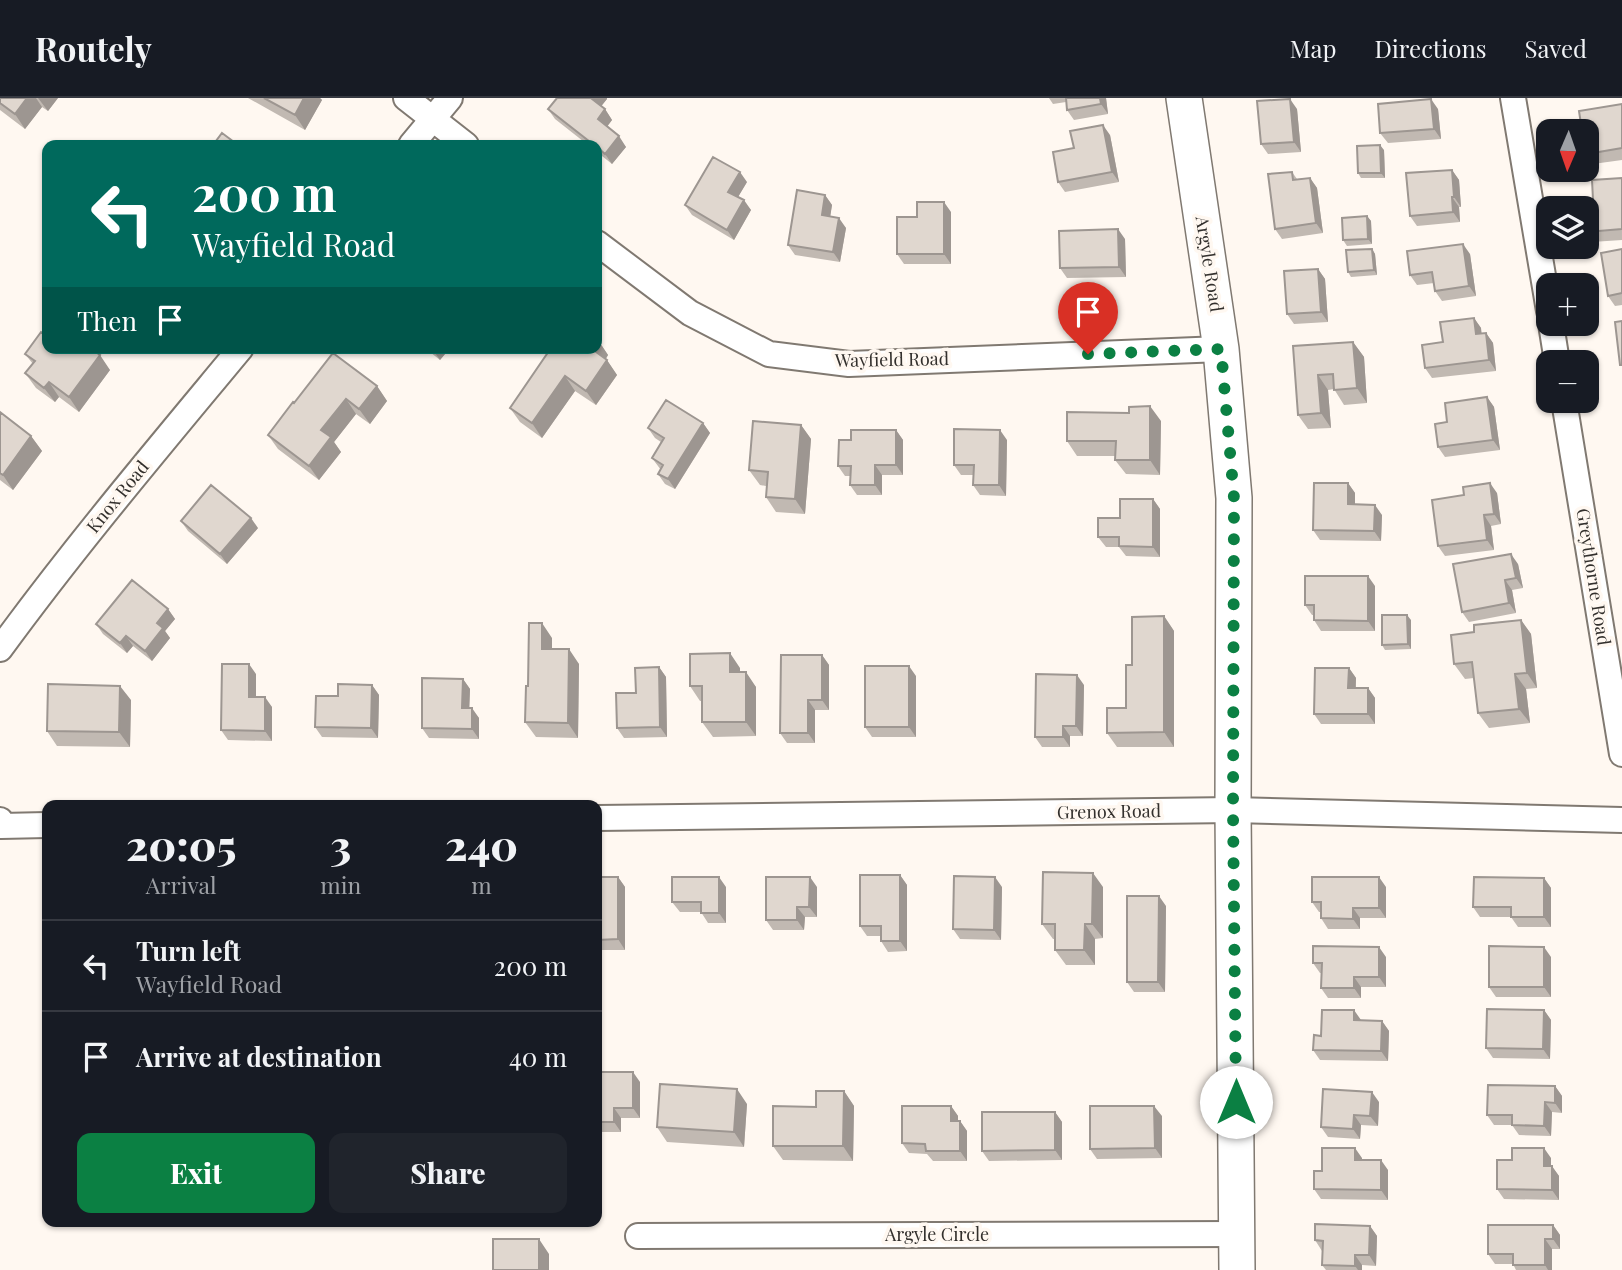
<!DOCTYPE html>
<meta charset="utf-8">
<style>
:root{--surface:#171b24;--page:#20242c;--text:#f1f3f6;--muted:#9ea1a6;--line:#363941;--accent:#0b8043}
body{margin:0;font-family:"Playfair Display",serif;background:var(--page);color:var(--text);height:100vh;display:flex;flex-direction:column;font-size:26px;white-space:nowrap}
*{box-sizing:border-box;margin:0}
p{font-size:23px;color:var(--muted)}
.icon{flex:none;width:38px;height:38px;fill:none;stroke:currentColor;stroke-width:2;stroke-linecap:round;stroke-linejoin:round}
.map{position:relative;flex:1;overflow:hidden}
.drawer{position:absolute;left:42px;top:702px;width:560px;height:427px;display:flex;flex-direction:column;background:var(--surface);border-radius:14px;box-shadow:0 2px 5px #0004}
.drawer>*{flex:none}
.guide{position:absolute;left:42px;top:42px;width:560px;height:214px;border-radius:14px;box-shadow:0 2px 5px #0004;background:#00695c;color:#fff;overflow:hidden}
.needle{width:46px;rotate:182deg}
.buttons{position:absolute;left:1536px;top:21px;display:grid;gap:14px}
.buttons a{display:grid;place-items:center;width:63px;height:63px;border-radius:14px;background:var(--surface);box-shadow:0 2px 5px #0004;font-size:35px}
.pin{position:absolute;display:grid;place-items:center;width:60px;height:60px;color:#fff;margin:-72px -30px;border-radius:50% 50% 50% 0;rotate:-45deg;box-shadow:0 0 7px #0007}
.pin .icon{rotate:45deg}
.me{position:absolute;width:77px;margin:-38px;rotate:0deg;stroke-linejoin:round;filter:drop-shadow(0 0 5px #0008)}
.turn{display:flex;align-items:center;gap:24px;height:147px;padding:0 35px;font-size:32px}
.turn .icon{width:91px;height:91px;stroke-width:2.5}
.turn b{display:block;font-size:49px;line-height:60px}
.then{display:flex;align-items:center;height:66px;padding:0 35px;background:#0003;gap:14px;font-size:26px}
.eta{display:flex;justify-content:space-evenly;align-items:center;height:119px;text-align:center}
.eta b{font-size:42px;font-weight:800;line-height:49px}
.action{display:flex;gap:14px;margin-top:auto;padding:14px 35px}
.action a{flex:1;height:80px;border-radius:14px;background:var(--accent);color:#fff;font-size:28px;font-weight:800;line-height:80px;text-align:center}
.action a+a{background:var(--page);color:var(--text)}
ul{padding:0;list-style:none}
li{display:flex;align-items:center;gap:21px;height:91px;padding:0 35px;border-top:2px solid var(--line)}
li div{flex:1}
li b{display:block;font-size:26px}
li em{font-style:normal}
header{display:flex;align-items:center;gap:42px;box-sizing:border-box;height:98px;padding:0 35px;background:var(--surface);border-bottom:2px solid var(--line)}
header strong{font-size:33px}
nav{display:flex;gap:38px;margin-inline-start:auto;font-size:24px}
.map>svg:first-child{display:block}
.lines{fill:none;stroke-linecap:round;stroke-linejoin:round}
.street-casing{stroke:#807971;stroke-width:28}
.secondary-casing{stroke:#807971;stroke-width:38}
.street{stroke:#fff;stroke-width:24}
.secondary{stroke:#fff;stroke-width:35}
.wall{fill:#c1b9b2}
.shaded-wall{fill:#9d9691}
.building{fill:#e0d7cf;stroke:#9d9691;stroke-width:2}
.route{stroke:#0b8043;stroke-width:12;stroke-dasharray:0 21.6}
.labels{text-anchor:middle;stroke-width:7;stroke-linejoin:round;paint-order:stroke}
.street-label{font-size:18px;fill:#33302d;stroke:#fff8f1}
</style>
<header>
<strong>Routely</strong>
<nav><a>Map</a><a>Directions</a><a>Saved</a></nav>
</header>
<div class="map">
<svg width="1622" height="1172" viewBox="0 0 1622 1172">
<rect width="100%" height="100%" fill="#fff8f1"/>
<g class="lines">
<!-- street casing -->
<g class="street-casing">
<path id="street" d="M406,0l60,47
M1513,0l36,213
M411,47l39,-47
M597,145l93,70 79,41 80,10 372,-15
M1551,226l6,38
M1564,303l58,353
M0,551c76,-104 159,-202 241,-301
M597,720l636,-8 389,10
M0,722l1,6 46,-1
M638,1138l599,-2"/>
</g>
<!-- secondary casing -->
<g class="secondary-casing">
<path id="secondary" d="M1184,0l37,251 13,149 -1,312 4,460"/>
</g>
<!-- street -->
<use href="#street" class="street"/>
<!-- secondary -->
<use href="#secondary" class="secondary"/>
</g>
<!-- wall -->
<path class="wall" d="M0,0h58l-10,13 -6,-4 -17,22 -25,-19z
M248,0h72l2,2 -17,30z
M1049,0h57l2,16 -34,6 -7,-10 -1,-8 -13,2z
M607,1l-6,7 4,3 7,11 -5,7 19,20 -14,17 -15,-12v-7h-9l-33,-26 -7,-10z
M1622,6v56l-29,4 -6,-8v-25z
M1297,11l4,43 -33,2 -7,-10z
M1438,11l3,30 -53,4 -8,-10z
M1110,37l9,47 -54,10 -7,-10 16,-34z
M1384,52l1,28h-24l-3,-5z
M1452,72l7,10 2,27h-2l1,15 -43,4 -7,-10z
M1292,74l5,7 13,-1 7,10 6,45 -41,6 -7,-10z
M1622,80v62l-30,2 -5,-7v-16h7z
M747,84l-9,15 13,13 -17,30 -42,-25 -7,-10z
M825,97l7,10 -2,11 16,12 -6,34 -45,-7 -7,-10z
M951,114v52h-47l-7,-10 20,-37z
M1367,118l4,5 1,23 -25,2 -4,-6z
M1125,141l1,38 -59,1 -7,-10z
M1372,151l3,5 2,21 -26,2 -3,-5z
M1622,151v56l-7,1 -7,-10z
M1470,156l6,42 -34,5 -7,-10 -1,-8 -17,2 -7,-10z
M1318,171l7,10 3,43 -34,2 -7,-10z
M1474,220l7,10v6l5,-1 7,10 3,28 -64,7 -7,-10 18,-26z
M47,238l63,34 -31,42 -20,-15 -4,5 -19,-14 -11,-15 8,-9 -8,-10z
M598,242l10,15 -2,4 11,16 -21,30 -21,-14 -33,47 -22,-16 -10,-14z
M1353,244l11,15 3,46 -23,2 -10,-16 -6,1 3,38 -23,1 -10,-14 -5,-69z
M425,250h25l-10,12z
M377,288l10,15 -17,23 -14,-10 -22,28 7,10 -22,28 -41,-31 -10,-14 26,-32z
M1487,299l7,10 6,43 -55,7 -7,-10 9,-25z
M0,314l31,24 11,15 -29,39 -13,-10z
M1161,323l-1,54 -34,-1 -11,-14v-4h-38l-10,-15z
M703,325l7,10 -35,56 -10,-5 -7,-10 3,-4 -9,-12 9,-16 -6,-4 -7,-10z
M801,327l10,14 -6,75 -29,-2 -10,-15v-11l-6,-1 -11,-15z
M896,332l7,10v35h-21v20h-25l-7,-10v-9h-5l-7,-10 13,-26z
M1007,342l-1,56 -26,-1 -7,-10v-10h-12l-7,-10z
M1348,385l7,10v12l27,10 -1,26 -61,-1 -7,-10z
M1497,395l4,31 -10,2 3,24 -49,6 -7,-10z
M1153,401l7,10v48l-34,-1 -7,-9h-13l-8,-10 22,-19z
M181,423l77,7 -31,36 -39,-33z
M1518,466l5,24 -11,2 4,23 -47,9 -7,-10z
M1375,488v45h-54l-7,-11v-5h-2l-7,-10z
M168,511l7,10 -10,12 5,7 -18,23 -19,-15 -6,7 -24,-19 -7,-10z
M1164,518l10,15v116h-57l-10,-14 19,-25 6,-43z
M1411,522v29l-26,1 -3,-5z
M1521,522l10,14 6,54 -11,1 4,34 -41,5 -11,-15 -4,-35 -9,1 -11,-15 20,-32z
M552,540v11l27,15 -1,74 -42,-1 -11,-15 3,-36z
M822,557l7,10v45h-14v33h-28l-7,-10z
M659,569l7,10 1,60 -43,1 -7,-10 19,-35z
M740,570v4l16,15v49l-43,1 -11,-15v-21h-2l-10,-15z
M1349,570l7,10v10h12l7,10v26h-54l-7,-10z
M256,576v23l16,10v34l-44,-1 -7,-10z
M916,578v61h-44l-7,-10z
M463,581l7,10 -1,19 10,10v21l-50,-1 -7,-10z
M372,587l7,10 -1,43 -56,-1 -7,-10z
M1084,587l-1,51h-13v11h-28l-7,-10z
M131,602l-1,47 -73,-1 -10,-15z
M900,777l7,10v66l-19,1 -7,-11v-5h-14l-7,-10z
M597,779h21l7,10v63h-23l-5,-8z
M1544,780l7,10v39h-33l-7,-10h-31l-7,-10z
M726,789v36h-18l-7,-11h-21l-8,-10z
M817,789v30h-12l-1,13h-31l-7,-10z
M1002,789l-1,53 -41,-1 -7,-10z
M1103,789v51l-8,1v26h-29l-11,-15v-11h-2l-11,-15z
M1386,789v31h-26v11h-32l-7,-11v-6h-2l-7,-10z
M1166,808l-1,86h-31l-7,-10z
M1386,859v30h-25v11h-33l-7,-10 1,-15h-2l-7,-10z
M1551,859v40h-55l-7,-10z
M1544,912l7,10 -1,39 -57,-1 -7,-10z
M1361,922l21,1 7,10 -1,30 -68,-1 -7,-10z
M597,974l43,10v36h-19v14h-24z
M1555,988l7,10v17l-10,-1 -1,24 -32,-1 -7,-10h-18l-7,-10z
M844,993l10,15 -1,55 -70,-1 -10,-14 43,-39z
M1379,1004l-1,24 -17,-1 -1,14 -32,-2 -7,-10z
M747,1006l-3,43 -77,-5 -10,-15z
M951,1008l7,10v5h2l7,10v30h-34l-6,-7 -18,-1 -7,-10z
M1055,1014l7,10v38l-73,1 -7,-10z
M1162,1018v42l-65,1 -7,-10z
M1362,1060v2l26,10v30l-67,-1 -7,-10 8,-18z
M1551,1060v8l8,10v24l-55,-1 -7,-10z
M1553,1127l7,10v14h-8v21h-36l-3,-6h-18l-7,-10z
M1370,1128l7,10 -1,30 -14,-1v5h-36l-4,-5v-14l-7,-11z"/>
<!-- shaded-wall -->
<path class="shaded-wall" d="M27,0h9l6,9 -17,22 -10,-15z
M38,0h20l-10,13z
M304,0h16l2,2 -17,30 -10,-15z
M593,0h14v1l-8,10 -7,-10z
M1100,0h6l2,16 -7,-10z
M1290,1l7,10 4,43 -7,-10z
M1431,1l7,10 3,30 -7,-10z
M605,11l7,11 -7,9 -7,-10z
M1103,27l7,10 9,47 -7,-10z
M619,38l7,11 -14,17 -7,-10z
M1380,47l4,5 1,28 -4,-5z
M1452,72l7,10 2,27 -7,-10z
M740,74l7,10 -12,20 -7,-10z
M1310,80l7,10 6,45 -7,-10z
M825,97l7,10 -3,20 -7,-10z
M1452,99l7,10 1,15 -7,-10z
M744,102l7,10 -17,30 -7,-10z
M944,104l7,10v52l-7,-10z
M1367,118l4,5 1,23 -4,-5z
M839,120l7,10 -6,34 -7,-10z
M1118,131l7,10 1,38 -7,-10z
M1463,146l7,10 6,42 -7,-10z
M1372,151l3,5 2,21 -3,-5z
M1318,171l7,10 3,43 -7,-10z
M1474,220l7,10 2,16 -7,-10z
M1486,235l7,10 3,28 -7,-11z
M598,242l10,15 -6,9 -10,-15v-1h5v-6z
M1353,244l11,15 3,46 -10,-15z
M434,250h16l-10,12 -7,-10z
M100,257l10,15 -31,42 -10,-15z
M607,262l10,15 -21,30 -10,-14z
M1318,277l10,15 3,38 -10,-15z
M565,278l10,15 -33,47 -10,-15z
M49,284l10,15 -4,5 -11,-14z
M377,288l10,15 -17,23 -11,-15z
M1487,299l7,10 6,43 -7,-10z
M346,301l10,15 -22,28 7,10 -22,28 -10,-14 12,-36z
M1150,308l11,15 -1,54 -10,-15z
M703,325l7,10 -35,56 -7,-10z
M801,327l10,14 -6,75 -10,-15z
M896,332l7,10v35l-7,-10z
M1000,332l7,10 -1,56 -7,-11z
M31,338l11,15 -29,39 -10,-15z
M875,367l7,10v20l-7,-10z
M1348,385l7,10v21l-7,-10z
M1490,385l7,10 4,31 -7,-10z
M1153,401l7,10v48l-7,-10z
M1375,407l7,10 -1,26 -7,-10z
M1484,417l7,11 3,24 -7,-10z
M251,420l7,10 -31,36 -7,-10z
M1511,456l7,10 5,24 -7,-10z
M1368,478l7,10v45l-7,-10z
M1505,482l7,10 4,23 -7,-10z
M168,511l7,10 -10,12 5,7 -18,23 -7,-10 12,-28z
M1407,517l4,5v29l-3,-5z
M1164,518l10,15v116l-10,-15z
M1521,522l10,14 6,54 -10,-15z
M542,525l10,15v26l-10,-15z
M126,538l7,10 -6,7 -7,-10z
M569,551l10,15 -1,74 -10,-15z
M730,555l10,15v19l-10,-15z
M822,557l7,10v45l-7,-10z
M249,566l7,10v33l-7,-10z
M909,568l7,10v61l-7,-10z
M659,569l7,10 1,60 -7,-10z
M1349,570l7,10 -1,20 -7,-10z
M746,574l10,15v49l-10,-14z
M1515,576l11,15 4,34 -11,-14z
M1077,577l7,10 -1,51 -7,-10z
M463,581l7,10 -1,29 -7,-10z
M372,587l7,10 -1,43 -7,-10z
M120,588l11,14 -1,47 -11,-15z
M1368,590l7,10v26l-7,-10z
M265,599l7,10v34l-7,-10z
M808,602l7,10v33l-7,-10z
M472,610l7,10v21l-7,-10z
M1063,628l7,10v11l-7,-10z
M1093,775l10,14v51l-11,-14z
M900,777l7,10v66l-7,-10z
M618,779l7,10v63l-7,-11z
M719,779l7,10v36l-7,-10z
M810,779l7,10v30l-8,-10z
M995,779l7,10 -1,53 -7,-10z
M1379,779l7,10v31l-7,-10z
M1544,780l7,10v39l-7,-10z
M1159,798l7,10 -1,86 -7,-10z
M797,809l8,10 -1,13 -7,-10z
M1353,810l7,10v11l-7,-10z
M1085,826l10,15v26l-11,-15z
M1379,849l7,10v30l-7,-10z
M1544,849l7,10v40l-7,-10z
M1354,879l7,10v11l-7,-10z
M1354,912l7,10h-7z
M1544,912l7,10 -1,39 -7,-10z
M1382,923l7,10 -1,30 -7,-10z
M633,974l7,10v36l-7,-10z
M1555,988l7,10v17l-7,-10z
M737,991l10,15 -3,43 -10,-15z
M844,993l10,15 -1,55 -10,-15z
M1372,994l7,10 -1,24 -8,-10z
M1545,1004l7,10 -1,24 -7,-10z
M951,1008l7,10v15l-7,-10z
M1154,1008l8,10v42l-7,-10z
M614,1010l7,10v14l-7,-10z
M1055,1014l7,10v38l-7,-10z
M1354,1017l7,10 -1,14 -7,-10z
M960,1023l7,10v30l-7,-10z
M1355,1050l7,10v12l-7,-10z
M1544,1050l7,10v18l-7,-10z
M1381,1062l7,10v30l-7,-10z
M1552,1068l7,10v24l-7,-10z
M1553,1127l7,10v14l-7,-10z
M1370,1128l7,10 -1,30 -7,-11z
M539,1141l10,15v16h-10z
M1545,1141l7,10v21h-4l-3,-5z
M1355,1157l7,10v5h-4l-3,-4z"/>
<!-- building -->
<path class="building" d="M0,0h27l-12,16 -15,-11z
M264,0h40l-9,17z
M557,0h36l-1,1 13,10 -7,10 21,17 -14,18 -8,-7v-2h-3l-46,-36z
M1066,0h34l1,6 -34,6z
M1290,1l4,43 -33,2 -4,-43z
M1431,1l3,30 -54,4 -2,-29z
M1622,6v44l-35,6v-23h-5l-3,-20z
M1103,27l9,47 -54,10 -5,-30 21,-4 -4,-17z
M222,35l16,12h-25z
M1380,47l1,28h-23l-1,-27z
M713,59l27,15 -12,20 16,8 -17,30 -42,-25z
M1452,72l2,27h-2l1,15 -43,4 -4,-43z
M1292,74l1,8 17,-2 6,45 -41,6 -7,-55z
M1622,80v51l-35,3v-13h7l-2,-39z
M797,92l28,5 -3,20 17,3 -6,34 -45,-7z
M917,104h27v52h-47v-37h20z
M1367,118l1,23 -25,1 -1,-22z
M1118,131l1,38 -59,1 -1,-37z
M1463,146l6,42 -34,5 -3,-19 -22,3 -3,-24z
M1372,151l2,21 -26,2 -2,-22z
M1622,151v44l-14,3 -7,-43z
M1318,171l3,43 -34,2 -3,-43z
M1474,220l2,16 10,-1 3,27 -64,8 -3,-23 21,-3 -3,-20z
M1622,223v44h-2l-5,-43z
M41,234l6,4v12h43l10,7 -31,42 -20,-15 -5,6 -19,-15 10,-12 -10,-7z
M1353,244l4,46 -23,2 -1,-16 -15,1 3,38 -23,2 -5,-69z
M551,250h41v1l15,11 -21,31 -21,-15 -33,47 -22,-15z
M333,255l44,33 -18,23 -13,-10 -25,31 10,7 -22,29 -41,-31 25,-33 1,1z
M1487,299l6,43 -55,7 -3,-23 12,-2 -2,-19z
M666,302l37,23 -35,56 -10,-5 5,-9 -11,-7 12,-20 -16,-10z
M1150,308v54h-35l1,-19h-49v-29l62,1v-6z
M0,314l31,24 -28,39 -3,-2z
M753,323l48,4 -6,74 -29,-2 2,-25 -19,-2z
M954,331l46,1 -1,55h-26l1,-20h-20z
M851,332h45v35h-21v20h-25l1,-19h-13l1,-26h12z
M1314,385h34v21l27,1 -1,26 -61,-1z
M1490,385l4,31 -10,1 3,25 -49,6 -6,-46 32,-5 -1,-8z
M211,387l40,33 -31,36 -39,-33z
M1120,401h33v48l-34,-1v-9h-21v-19h22z
M1511,456l5,24 -11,2 4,23 -47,9 -9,-48z
M1305,478h63v45l-54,-1v-15h-9z
M132,482l36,29 -11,14 6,5 -18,23 -19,-15 -6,7 -24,-19z
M1382,517h25l1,29 -26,1z
M1164,518v116l-57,1v-25h19v-43h6v-48z
M1521,522l6,53 -12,1 4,35 -41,4 -6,-51 -18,2 -3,-29 23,-3v-7z
M529,525h13v26h27l-1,74 -43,-1 1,-36h2z
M730,555v19h16v50h-44v-36h-12v-32z
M781,557h41v45h-14v33h-28z
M222,566h27v33h16v34l-44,-1z
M865,568h44v61h-44z
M659,569l1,60 -43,1 -1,-35h20l-1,-25z
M1315,570h34l-1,20h20v26h-54z
M1036,576l41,1 -1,51h-13v11h-28z
M422,580l41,1 -1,29h10v21l-50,-1z
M48,586l72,2 -1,46 -72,-1z
M338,586l34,1 -1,43 -56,-1 1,-31h22z
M1043,774l50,1 -1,51h-7l-1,26h-29v-26h-13z
M860,777h40v66h-19v-15h-21z
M954,778l41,1 -1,53 -41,-1z
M597,779h21v62l-21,1z
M672,779h47v36h-18v-11h-29z
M766,779h44l-1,30h-12v13h-31z
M1312,779h67v31h-26v11l-32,-1v-16h-9z
M1474,779l70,1v39h-33v-10h-38z
M1127,798h32l-1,86h-31z
M1313,848l66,1v30h-25v11h-33l1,-25h-9z
M1489,848l55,1v40h-55z
M1487,911l57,1 -1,39 -57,-1z
M1322,912h32v10l28,1 -1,30 -68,-1 1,-15 7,1z
M597,974h36v36h-19v14h-17z
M660,986l77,5 -3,43 -77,-5z
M1488,987l67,1v17l-10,-1 -1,24 -32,-1v-10h-25z
M1323,991l49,3 -2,24 -16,-1 -1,14 -32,-2z
M816,993h28l-1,55h-70v-40l43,1z
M902,1008h49v15h9v30h-34l-1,-7 -23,-1z
M1090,1008h64l1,42 -65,1z
M982,1014h73v38l-73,1z
M1322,1050h33v12h26v30l-67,-1v-18h8z
M1512,1050h32v18h8v24l-55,-1v-29h15z
M1315,1126l55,2 -1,29h-14v11l-33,-1 1,-24 -8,-1z
M1488,1127h65v14h-8v26h-32v-11h-25z
M493,1141h46v31h-46z"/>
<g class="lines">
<!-- route -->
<path class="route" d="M1088,256l133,-5 13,149 -1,312 3,292"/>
</g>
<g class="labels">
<!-- street labels -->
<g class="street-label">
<text transform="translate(1209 166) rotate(81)" y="6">Argyle Road</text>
<text transform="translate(892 262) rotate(-1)" y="6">Wayfield Road</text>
<text transform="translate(118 399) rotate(-51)" y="6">Knox Road</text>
<text transform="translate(1593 479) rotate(81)" y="6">Greythorne Road</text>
<text transform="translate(1109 714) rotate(-1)" y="6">Grenox Road</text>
<text x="937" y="1143">Argyle Circle</text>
</g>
</g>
</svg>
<div class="buttons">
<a><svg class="needle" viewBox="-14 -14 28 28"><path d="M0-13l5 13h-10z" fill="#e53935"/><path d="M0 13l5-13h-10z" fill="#9ea1a6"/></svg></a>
<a><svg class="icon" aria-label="layers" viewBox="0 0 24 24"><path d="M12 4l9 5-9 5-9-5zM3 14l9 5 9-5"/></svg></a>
<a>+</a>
<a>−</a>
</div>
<div class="pin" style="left:1088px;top:256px;background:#d93025"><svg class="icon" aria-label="arrive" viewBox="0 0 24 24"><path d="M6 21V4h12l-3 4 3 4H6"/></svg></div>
<svg class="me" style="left:1236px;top:1004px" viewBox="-20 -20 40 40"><circle r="19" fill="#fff"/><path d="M0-13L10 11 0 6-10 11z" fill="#0b8043"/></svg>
<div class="guide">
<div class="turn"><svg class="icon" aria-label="left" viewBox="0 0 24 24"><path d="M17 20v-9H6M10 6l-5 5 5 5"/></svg><div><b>200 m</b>Wayfield Road</div></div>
<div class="then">Then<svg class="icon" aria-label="arrive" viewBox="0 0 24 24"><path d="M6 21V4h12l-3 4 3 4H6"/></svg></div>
</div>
<section class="drawer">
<div class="eta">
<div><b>20:05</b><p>Arrival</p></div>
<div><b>3</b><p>min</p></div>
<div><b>240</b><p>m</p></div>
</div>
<ul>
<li><svg class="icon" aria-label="left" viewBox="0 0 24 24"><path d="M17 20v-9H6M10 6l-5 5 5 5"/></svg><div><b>Turn left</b><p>Wayfield Road</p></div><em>200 m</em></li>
<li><svg class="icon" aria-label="arrive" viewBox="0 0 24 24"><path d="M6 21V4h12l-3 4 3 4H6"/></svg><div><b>Arrive at destination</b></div><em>40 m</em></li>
</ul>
<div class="action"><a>Exit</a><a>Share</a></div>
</section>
</div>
